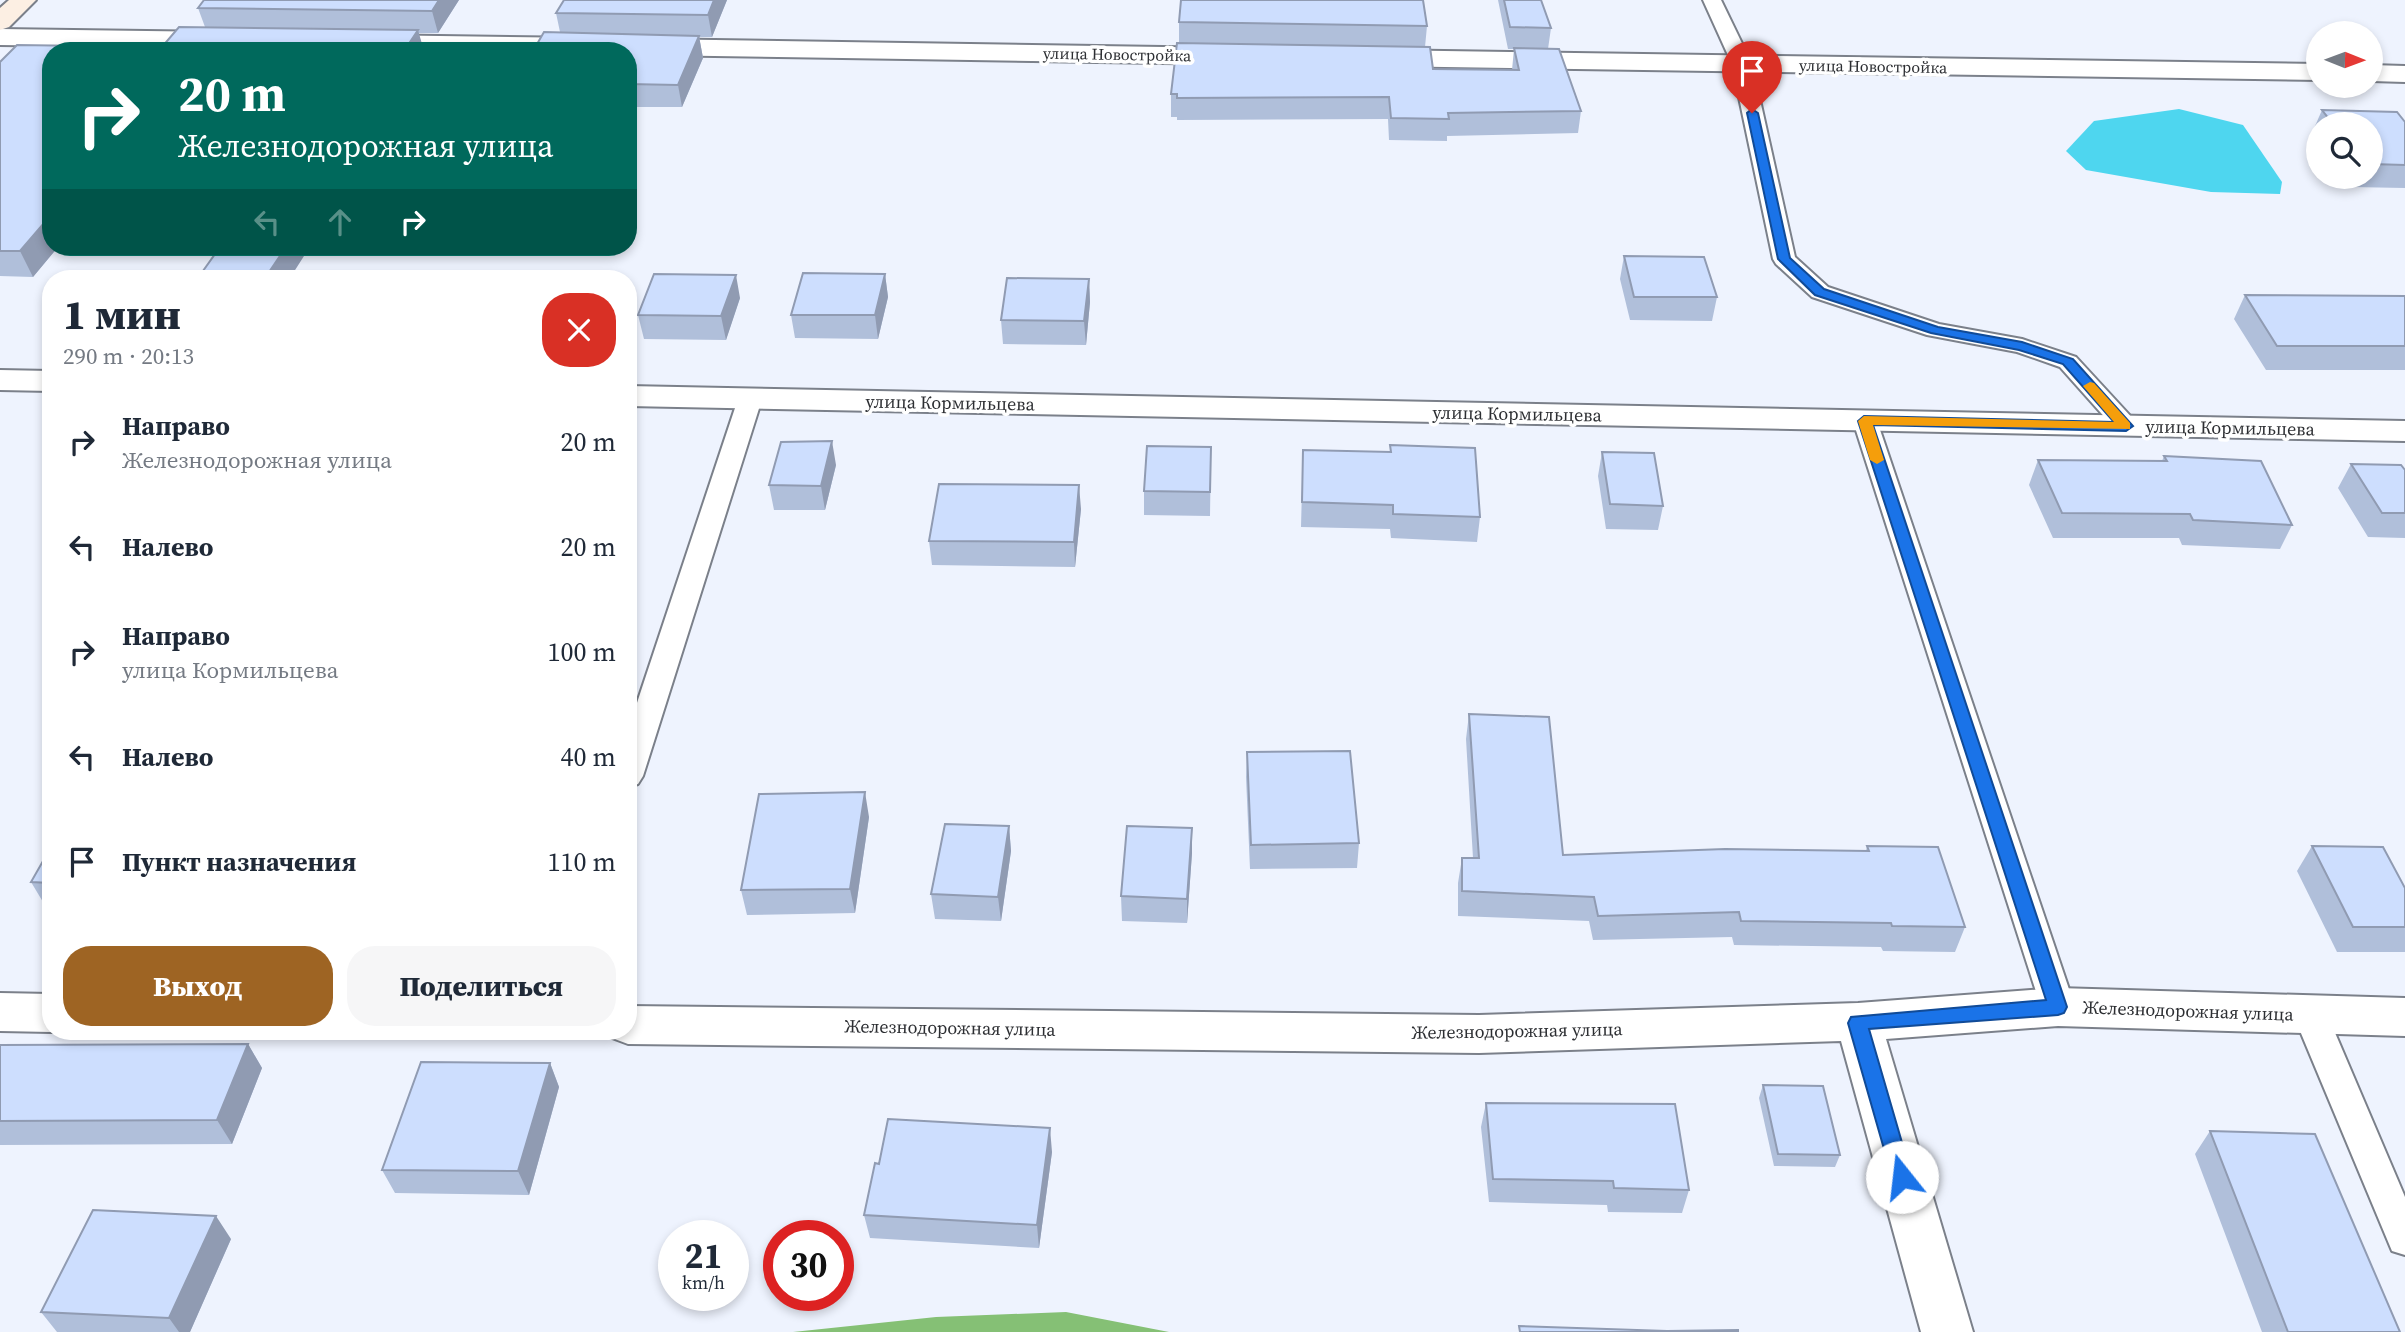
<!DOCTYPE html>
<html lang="ru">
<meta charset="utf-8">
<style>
:root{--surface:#fff;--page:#f6f6f7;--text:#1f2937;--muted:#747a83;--accent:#9e6423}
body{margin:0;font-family:"Source Serif 4",serif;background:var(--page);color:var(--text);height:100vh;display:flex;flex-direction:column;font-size:26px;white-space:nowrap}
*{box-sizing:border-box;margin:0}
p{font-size:23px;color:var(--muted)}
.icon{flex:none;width:38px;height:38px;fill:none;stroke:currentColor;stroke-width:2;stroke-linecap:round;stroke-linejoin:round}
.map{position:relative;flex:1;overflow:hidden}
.sheet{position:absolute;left:42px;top:270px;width:595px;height:770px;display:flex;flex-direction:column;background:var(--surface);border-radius:28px;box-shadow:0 4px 10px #0003}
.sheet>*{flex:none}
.guide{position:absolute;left:42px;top:42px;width:595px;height:214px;border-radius:28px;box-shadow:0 4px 10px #0003;background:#00695c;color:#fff;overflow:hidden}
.needle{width:46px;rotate:91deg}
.controls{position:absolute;left:2306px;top:21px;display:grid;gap:14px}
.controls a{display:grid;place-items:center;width:77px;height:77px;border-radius:50%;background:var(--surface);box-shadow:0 4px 10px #0003;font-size:35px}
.speed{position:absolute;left:658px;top:1220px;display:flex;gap:14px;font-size:35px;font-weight:700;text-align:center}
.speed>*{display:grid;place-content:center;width:91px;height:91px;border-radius:50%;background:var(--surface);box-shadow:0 4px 10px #0003;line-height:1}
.speed small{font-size:18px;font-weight:400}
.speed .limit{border:10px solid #d22;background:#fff;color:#111}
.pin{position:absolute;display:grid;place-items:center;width:60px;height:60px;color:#fff;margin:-72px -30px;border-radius:50% 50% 50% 0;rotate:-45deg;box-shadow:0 0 7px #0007}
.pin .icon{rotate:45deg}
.me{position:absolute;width:77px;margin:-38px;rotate:344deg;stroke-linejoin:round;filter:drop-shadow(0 0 5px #0008)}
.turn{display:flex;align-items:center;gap:24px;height:147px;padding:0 21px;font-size:32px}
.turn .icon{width:91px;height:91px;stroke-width:2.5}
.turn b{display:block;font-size:49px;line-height:60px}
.lanes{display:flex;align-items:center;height:66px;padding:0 21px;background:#0003;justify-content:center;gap:35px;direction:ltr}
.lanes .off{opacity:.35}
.round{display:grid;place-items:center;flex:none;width:74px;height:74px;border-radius:28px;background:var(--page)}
.headline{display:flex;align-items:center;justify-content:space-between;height:119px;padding:0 21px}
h1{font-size:42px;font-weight:800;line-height:52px}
.button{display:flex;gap:14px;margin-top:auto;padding:14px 21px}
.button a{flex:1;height:80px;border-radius:28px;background:var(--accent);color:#fff;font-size:28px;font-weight:800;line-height:80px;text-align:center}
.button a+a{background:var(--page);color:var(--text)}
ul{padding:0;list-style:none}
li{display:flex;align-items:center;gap:21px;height:105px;padding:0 21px}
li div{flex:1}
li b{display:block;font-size:26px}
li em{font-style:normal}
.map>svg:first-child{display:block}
.forest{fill:#85c075}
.water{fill:#4ed6ef}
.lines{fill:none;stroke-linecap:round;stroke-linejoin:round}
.lane-casing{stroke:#7b808a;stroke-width:4}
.street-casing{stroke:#7b808a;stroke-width:4}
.secondary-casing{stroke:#7b808a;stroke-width:4}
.lane{fill:#fff;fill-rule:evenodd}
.street{fill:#fff;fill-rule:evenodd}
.secondary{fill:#fcefe3;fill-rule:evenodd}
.wall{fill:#b0bfda}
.shaded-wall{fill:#909bb2}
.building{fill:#cddefe;stroke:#909bb2;stroke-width:2}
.route{fill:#1a73e8;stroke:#114b97;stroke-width:2}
.slow{fill:#f59e0b}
.labels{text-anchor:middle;stroke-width:7;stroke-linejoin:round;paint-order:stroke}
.far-street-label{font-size:16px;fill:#2c2e32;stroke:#fff}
.street-label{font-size:18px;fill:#2c2e32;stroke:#fff}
</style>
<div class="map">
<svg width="2405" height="1332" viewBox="0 0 2405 1332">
<rect width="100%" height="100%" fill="#eef3fe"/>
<!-- forest -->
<path class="forest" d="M1066,1312l103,20h-376l143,-15z"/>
<!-- water -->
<path class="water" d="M2179,109l64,16 39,57 -2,12 -69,-2 -125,-22 -20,-19 28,-30z"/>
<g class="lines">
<!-- lane casing -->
<g class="lane-casing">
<path id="lane" d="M1703,0h18l31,64 43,193 33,30 111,37 83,15 54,18 59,64 3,5 -3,5 -9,2 -9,-2 -57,-64 -43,-15 -90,-17 -115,-38 -36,-33 -3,-5 -41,-195z
M750,392l9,2 3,5 -119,377 -5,8 -10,3v-57l110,-331 3,-5z
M1865,414l9,2 3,5 198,586 -5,10 -12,4 -12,-4 -5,-10 -188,-586 3,-5z
M2310,1000l12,4 5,10 78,183v58l-13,-4 -99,-237 5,-10z"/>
</g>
<!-- street casing -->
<g class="street-casing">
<path id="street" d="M0,29l220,3 9,3 4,5 -4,5 -9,3 -220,-3z
M368,35l220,3 9,2 4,6 -3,5h-230l-9,-3 -4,-5 4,-5z
M648,39l580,9 9,2 4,6 -4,6 -9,2 -580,-9 -9,-2 -4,-6 4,-6z
M1379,50l940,14v16l-940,-14 -9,-2 -4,-6 4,-6z
M2371,65l34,1v16l-34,-1z
M0,370l51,1v20l-51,-1z
M628,386l1777,35v20l-1777,-35z
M2058,988l347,10v38l-347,-10 -172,13 87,293h-52l-80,-291 -362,12 -851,-9 -16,-6 -4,-7h20v-25l851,9 379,-12z
M0,993l51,1v37h3l-3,1 -51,-1z"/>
</g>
<!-- secondary casing -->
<g class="secondary-casing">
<path id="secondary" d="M9,0h27l-27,27 -9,3v-22z"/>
</g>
<!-- lane -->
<use href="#lane" class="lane"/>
<!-- street -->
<use href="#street" class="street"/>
<!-- secondary -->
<use href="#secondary" class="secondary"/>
</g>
<!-- wall -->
<path class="wall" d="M204,0h255l-21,33h-20l6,18h-373v196h7l-25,30 -33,-1v-214l17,-17 145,2 17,-20h26l-7,-19z
M564,0h163l-15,37h-13l4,21 -21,49h-54v-56l-68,-19 -4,-19z
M1498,0h43l10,28 -3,21 33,62 -3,22 -131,3v5l-58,-1 -1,-21 -211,1v-3h-6v-23l8,-51v-21l248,4 -2,21 8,22 79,1 2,-21h-6z
M2322,110l83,12v66l-53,-1 -8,-10h27v-53h-52v17l-7,-8z
M1624,256l93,41 -5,24 -82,-1 -10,-41z
M885,274l3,23 -10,42 -83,-1 -4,-23z
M1089,279l1,23 -4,43 -83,-1 -2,-24z
M2245,295l160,1v74h-139l-32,-51z
M740,298l-14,42 -82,-1 -6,-24z
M1390,445l90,72 -3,25 -86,-4 -1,-9 -89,-2 2,-77 87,2z
M1211,447l-1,69 -66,-1v-24z
M1602,452l61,54 -5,24 -52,-1 -8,-53z
M2164,456l128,69 -12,24 -98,-4 -3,-7h-126l-24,-53 9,-25 124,1z
M2351,464l54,6v68l-37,-1 -30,-49z
M836,465l-11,45h-51l-5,-25z
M1081,509l-6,58 -143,-2 -3,-24z
M1469,714l94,141 303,-4 1,-5 98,81 -10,25 -72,-1 -2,-4 -147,-2 -2,-8 -139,3 -4,-19 -131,-5v-33l4,-25h11l-7,-119z
M1247,752l112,91 -2,25 -107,1 -4,-92z
M869,817l-14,96 -108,2 -6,-25z
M1009,826l2,25 -10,70 -66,-2 -4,-25z
M1192,828v25l-5,70 -65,-2 -1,-25z
M2312,846l93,42v64h-68l-40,-81z
M51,847v60h-5l-15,-25z
M248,1044l14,24 -30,76 -232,1v-100z
M550,1063l9,24 -30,108 -134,-2 -13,-23z
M1763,1085l77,70 -5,12 -61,-1 -15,-68z
M1486,1103l203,87 -7,23 -74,-1 -1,-7 -118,-3 -8,-75z
M2210,1131l190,201h-138l-67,-178z
M1052,1152l-13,96 -169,-10 -6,-23 15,-51z
M231,1239l-41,93h-133l-16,-20z"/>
<!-- shaded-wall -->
<path class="shaded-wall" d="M439,0h20l-21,33 -6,-22z
M714,0h13l-15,37 -4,-22z
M418,30l6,21h-20z
M699,36l4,22 -21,49 -4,-22z
M51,215v32h7l-25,30 -13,-26z
M286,247h14l4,9 -14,22h-25z
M885,274l3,23 -10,42 -3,-24z
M736,275l4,23 -14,42 -5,-24z
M1089,279l1,23 -4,43 -2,-24z
M832,441l4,24 -11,45 -4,-24z
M1079,485l2,24 -6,58 -1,-25z
M865,792l4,25 -14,96 -5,-24z
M1009,826l2,25 -10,70 -3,-24z
M1192,828v25l-5,70v-24z
M248,1044l14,24 -30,76 -15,-24z
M550,1063l9,24 -30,108 -11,-24z
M1050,1128l2,24 -13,96 -2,-23z
M216,1216l15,23 -41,93h-11l-10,-14z"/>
<!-- building -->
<path class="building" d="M204,0h235l-7,11 -234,-3z
M564,0h150l-6,15 -152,-2z
M1181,0h242l4,26 -248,-4z
M1504,0h37l10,28 -41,-1z
M179,27l239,3 -14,21h-353v164l-31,36h-20v-189l17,-17 145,2z
M544,32l155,4 -21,49 -50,-1v-33h-95z
M1177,43l253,4 3,22 86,1 -5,-22 45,1 22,62 -133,2 1,6 -58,-1 -2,-21 -212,1v-4h-6z
M2322,110l75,2 8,10v43l-34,-1v-40h-38z
M220,247h66l-21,31h-67z
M1624,256l80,1 13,40h-83z
M803,273l82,1 -10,41h-84z
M654,274l82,1 -15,41 -83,-1z
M1007,278l82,1 -5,42 -83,-1z
M2245,295l160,1v50h-128z
M832,441l-11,45 -52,-1 12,-43z
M1390,445l85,3 5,69 -87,-3v-9l-91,-3 1,-52 88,2z
M1147,446l64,1 -1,45 -66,-1z
M1602,452l52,1 9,53 -53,-2z
M2164,456l97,5 31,64 -99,-5 -3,-6 -128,-1 -24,-53 129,1z
M2351,464l50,1 4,5v43h-23z
M939,484l140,1 -5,57 -145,-1z
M1469,714l80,3 14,138 162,-6 144,2 -2,-5 71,1 27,80 -73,-1 -1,-3 -150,-2 -2,-9 -141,4 -4,-19 -132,-6v-33h17z
M1350,751l9,92 -108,2 -4,-93z
M865,792l-15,97 -109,1 18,-96z
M945,824l64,2 -11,71 -67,-3z
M1127,826l65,2 -5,71 -66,-3z
M2312,846l71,1 22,41v39h-52z
M51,847v36l-20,-1z
M248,1044l-31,76 -217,1v-76z
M421,1062l129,1 -32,108 -136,-1z
M1763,1085l60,1 17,69 -62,-1z
M1486,1103l189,1 14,86 -75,-2 -1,-7 -120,-2z
M888,1119l162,9 -13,97 -173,-10 11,-52 4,1z
M2210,1131l105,3 85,198h-112z
M93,1210l123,6 -47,102 -128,-6z
M1519,1326l148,5 71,-1v2h-218z"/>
<!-- route -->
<path class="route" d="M1752,109l6,4 32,145 34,31 114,38 84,15 51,17 60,67 -7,5 -253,-6 194,582 -3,6 -6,2 -189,14 43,148 -3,7 -7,2 -7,-2 -3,-7 -44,-154 3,-6 195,-17 -188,-579 6,-5 250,6 -51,-58 -44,-14 -88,-17 -116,-38 -37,-36 -31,-146z"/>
<!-- slow -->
<path class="slow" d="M2090,382l4,1 36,40v6l-257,-4 11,35 -7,4 -7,-4 -12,-39 6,-5 250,6 -31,-36z"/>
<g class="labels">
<!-- far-street labels -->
<g class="far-street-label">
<text transform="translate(1117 54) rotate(1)" y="6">улица Новостройка</text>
<text transform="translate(1873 66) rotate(1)" y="6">улица Новостройка</text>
</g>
<!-- street labels -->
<g class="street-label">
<text transform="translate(950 403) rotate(1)" y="6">улица Кормильцева</text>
<text transform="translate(1517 414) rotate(1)" y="6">улица Кормильцева</text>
<text transform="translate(2230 428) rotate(1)" y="6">улица Кормильцева</text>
<text transform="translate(2188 1011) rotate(2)" y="6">Железнодорожная улица</text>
<text transform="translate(950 1028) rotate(1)" y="6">Железнодорожная улица</text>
<text transform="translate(1517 1031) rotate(-1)" y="6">Железнодорожная улица</text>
</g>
</g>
</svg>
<div class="controls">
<a><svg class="needle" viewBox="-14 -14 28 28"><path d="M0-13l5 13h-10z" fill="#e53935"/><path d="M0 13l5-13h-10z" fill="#747a83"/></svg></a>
<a><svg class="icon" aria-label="search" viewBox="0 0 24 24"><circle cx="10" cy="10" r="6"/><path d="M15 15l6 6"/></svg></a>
</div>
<div class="speed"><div>21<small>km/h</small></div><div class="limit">30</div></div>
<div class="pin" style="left:1752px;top:113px;background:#d93025"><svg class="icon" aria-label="arrive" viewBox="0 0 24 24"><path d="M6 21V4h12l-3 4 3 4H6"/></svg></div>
<svg class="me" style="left:1902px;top:1177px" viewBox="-20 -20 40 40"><circle r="19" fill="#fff"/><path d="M0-13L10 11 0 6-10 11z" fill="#1a73e8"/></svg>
<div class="guide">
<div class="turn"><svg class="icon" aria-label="right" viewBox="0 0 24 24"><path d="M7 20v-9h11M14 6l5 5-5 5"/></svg><div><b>20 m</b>Железнодорожная улица</div></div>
<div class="lanes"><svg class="icon off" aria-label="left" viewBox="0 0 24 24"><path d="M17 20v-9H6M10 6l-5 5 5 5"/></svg><svg class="icon off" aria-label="ahead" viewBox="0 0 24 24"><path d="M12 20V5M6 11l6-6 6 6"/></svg><svg class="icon" aria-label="right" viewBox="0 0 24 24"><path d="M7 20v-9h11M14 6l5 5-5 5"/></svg></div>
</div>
<section class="sheet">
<div class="headline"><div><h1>1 мин</h1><p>290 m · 20:13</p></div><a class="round" style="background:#d93025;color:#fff"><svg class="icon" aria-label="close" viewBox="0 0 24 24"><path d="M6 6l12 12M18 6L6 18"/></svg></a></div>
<ul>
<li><svg class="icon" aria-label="right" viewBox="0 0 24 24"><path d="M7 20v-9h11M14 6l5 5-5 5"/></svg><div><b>Направо</b><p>Железнодорожная улица</p></div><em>20 m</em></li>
<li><svg class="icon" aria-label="left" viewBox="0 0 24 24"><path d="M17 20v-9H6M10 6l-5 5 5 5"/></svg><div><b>Налево</b></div><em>20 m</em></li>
<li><svg class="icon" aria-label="right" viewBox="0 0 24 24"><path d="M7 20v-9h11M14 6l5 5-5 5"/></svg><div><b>Направо</b><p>улица Кормильцева</p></div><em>100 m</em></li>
<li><svg class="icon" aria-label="left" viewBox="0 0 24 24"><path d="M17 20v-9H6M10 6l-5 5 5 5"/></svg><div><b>Налево</b></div><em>40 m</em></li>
<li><svg class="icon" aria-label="arrive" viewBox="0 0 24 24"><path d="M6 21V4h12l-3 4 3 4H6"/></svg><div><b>Пункт назначения</b></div><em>110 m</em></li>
</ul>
<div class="button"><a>Выход</a><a>Поделиться</a></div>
</section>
</div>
